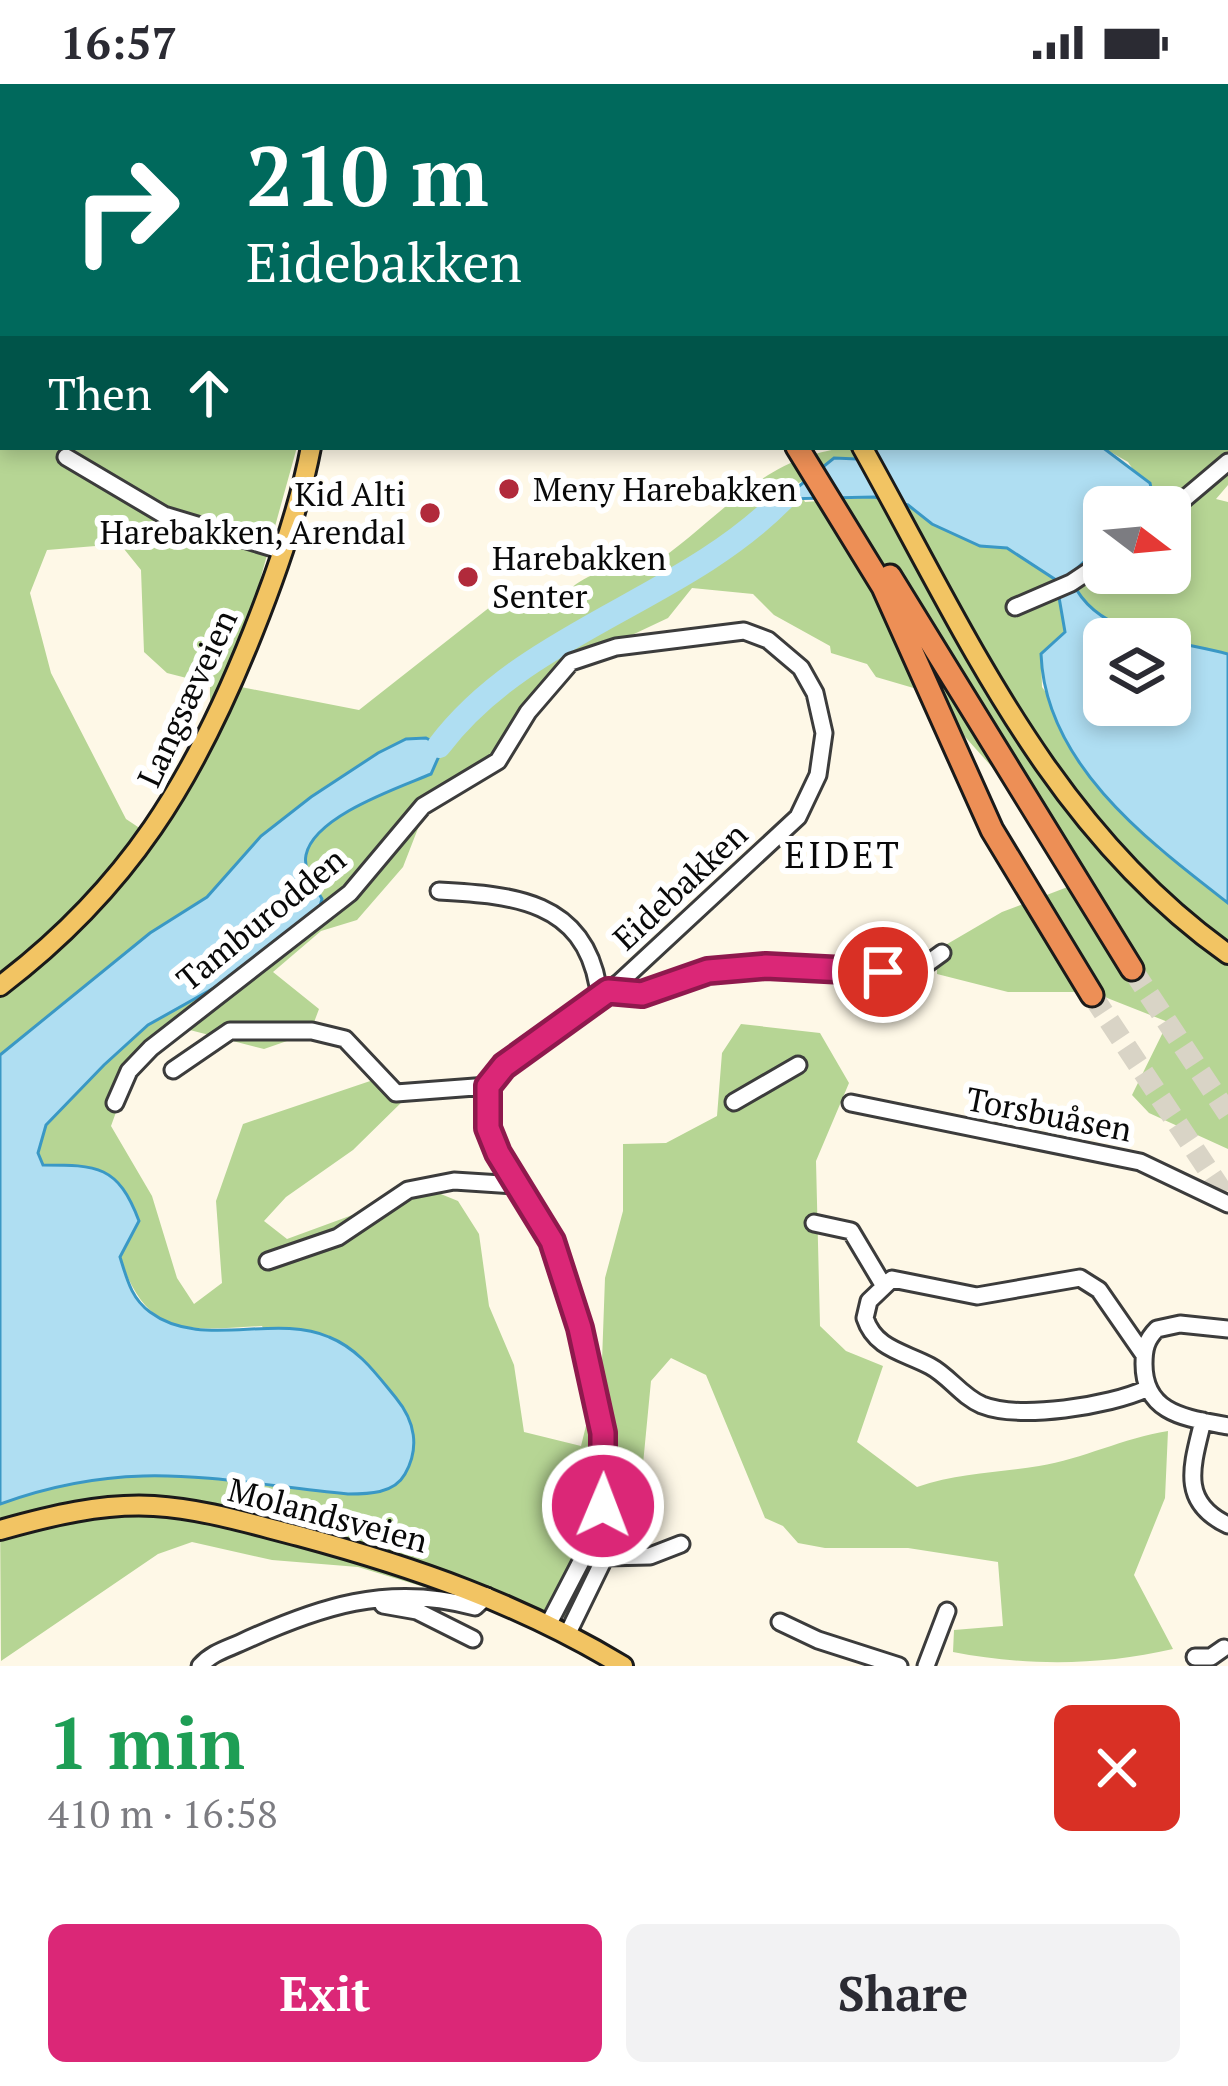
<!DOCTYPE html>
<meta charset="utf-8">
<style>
:root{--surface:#fff;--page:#f2f2f3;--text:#2b2b33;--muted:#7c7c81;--accent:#db2777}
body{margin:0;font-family:"PT Serif",serif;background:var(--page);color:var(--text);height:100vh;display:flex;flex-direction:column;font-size:45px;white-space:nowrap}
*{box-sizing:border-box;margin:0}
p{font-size:39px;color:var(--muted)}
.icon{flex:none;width:66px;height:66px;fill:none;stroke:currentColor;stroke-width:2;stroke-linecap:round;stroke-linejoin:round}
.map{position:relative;height:1582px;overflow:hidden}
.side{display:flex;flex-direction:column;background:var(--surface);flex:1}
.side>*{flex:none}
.top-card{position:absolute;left:0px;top:0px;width:1230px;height:366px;box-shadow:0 6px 18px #0003;background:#00695c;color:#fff;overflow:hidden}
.needle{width:78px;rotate:106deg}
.buttons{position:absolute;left:1083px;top:402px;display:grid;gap:24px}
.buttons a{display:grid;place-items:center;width:108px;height:108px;border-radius:18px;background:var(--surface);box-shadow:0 6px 18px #0003;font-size:60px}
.pin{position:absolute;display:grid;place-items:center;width:102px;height:102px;color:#fff;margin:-51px;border:6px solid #fff;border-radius:50%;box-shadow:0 3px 12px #0007}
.me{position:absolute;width:132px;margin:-66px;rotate:1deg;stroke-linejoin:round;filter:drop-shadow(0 0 9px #0008)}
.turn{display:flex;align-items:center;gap:42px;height:252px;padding:0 48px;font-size:54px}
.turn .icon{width:156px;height:156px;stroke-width:2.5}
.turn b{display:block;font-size:84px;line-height:102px}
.then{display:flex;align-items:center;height:114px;padding:0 48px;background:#0003;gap:24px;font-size:45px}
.round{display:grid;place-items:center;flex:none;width:126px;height:126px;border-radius:18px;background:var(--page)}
.summary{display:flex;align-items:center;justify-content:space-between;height:204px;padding:0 48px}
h1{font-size:72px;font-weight:700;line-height:90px;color:#1e9e55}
.action{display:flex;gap:24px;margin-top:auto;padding:24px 48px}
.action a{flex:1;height:138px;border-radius:18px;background:var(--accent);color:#fff;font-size:48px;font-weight:700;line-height:138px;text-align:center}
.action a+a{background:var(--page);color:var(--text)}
.status{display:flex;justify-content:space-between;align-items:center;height:84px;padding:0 60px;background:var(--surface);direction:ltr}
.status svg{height:33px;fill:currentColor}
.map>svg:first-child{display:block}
.forest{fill:#b6d594;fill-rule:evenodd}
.water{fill:#afdef2;stroke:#3a98c5;stroke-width:3;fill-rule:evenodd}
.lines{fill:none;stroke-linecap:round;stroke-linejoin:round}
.stream{stroke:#3a98c5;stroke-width:4.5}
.river{stroke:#afdef2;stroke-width:24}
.highway-tunnel{stroke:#d9d4c6;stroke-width:21;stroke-dasharray:21 10;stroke-linecap:butt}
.minor-casing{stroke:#3c3c3c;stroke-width:21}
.major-casing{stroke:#1a1a1a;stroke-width:24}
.highway-casing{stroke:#1a1a1a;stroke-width:27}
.minor{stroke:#fff;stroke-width:15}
.major{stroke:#f2c463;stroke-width:18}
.highway{stroke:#ed8f56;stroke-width:21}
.route-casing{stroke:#8e194d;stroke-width:30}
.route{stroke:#db2777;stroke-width:21}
.poi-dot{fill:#b12a3b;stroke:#fff;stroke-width:4.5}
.labels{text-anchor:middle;stroke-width:12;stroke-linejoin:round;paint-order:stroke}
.poi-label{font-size:33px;fill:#090909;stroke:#fff;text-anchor:start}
.street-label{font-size:33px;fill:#090909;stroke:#fff}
.neighbourhood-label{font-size:36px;letter-spacing:3px;fill:#090909;stroke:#fff}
</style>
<div class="status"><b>16:57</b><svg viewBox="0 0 49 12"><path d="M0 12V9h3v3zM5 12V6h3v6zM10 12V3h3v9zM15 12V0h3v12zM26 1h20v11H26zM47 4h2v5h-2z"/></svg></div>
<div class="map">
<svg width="1228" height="1582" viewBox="0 0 1228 1582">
<rect width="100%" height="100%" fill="#fef8e7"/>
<!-- forest -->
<path class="forest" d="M0,0h153l-150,3v360h294l-66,238 128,25 155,-122 18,17c27,-2 33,-16 56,-28 18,-9 46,1 63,-11 73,-49 117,-119 214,-119l-8,12 -61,25 9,18 69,-5 34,8 72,41 27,2 49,32 9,53 -24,21 1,33 116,162 70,54v246l-79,-36 -17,-18 36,-73 -76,-30h-84l-71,-18v-24l65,-38 76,-29 -42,-67 -104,-116 -6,2 -9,-13 -41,-12 -9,-13 -36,-11 -1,-7 -56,-31 -21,-21 -61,-6 -24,30 -53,25 -68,48 -46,70 -72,39 -26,67 -46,53 -36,11 -48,41 46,37 -9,24 -46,16 -82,-21 -50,40 -21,58 41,70 25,82 17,26 28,-21 -6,-82 27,-77 145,-49 20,21 -55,54 -67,47 -22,24 23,18 139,-51 32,13 21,33 10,72 25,59 10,67 57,14 21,-85 3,-83 18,-67v-67l43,-1 51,-27 5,-63 19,-29 79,9 29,50 -33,78 4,165 26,25 37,15 -26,76 60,45c41,-14 80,-14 122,-21 44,-7 84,-28 129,-35l-3,67 -31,77 39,74c-73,17 -148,17 -220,3l1,-22 49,-4 -5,-64 -90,-14h-83l-27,-5 -15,-17 -18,-8 -59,-143 -35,-17 -20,23 -8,83 -59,154 -67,-3 -159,-48 -86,-7 -80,-18 -34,12 -157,107 -1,-157c132,-48 215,-23 348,-10l-86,-168c-74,4 -115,13 -142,-69l19,-36c-21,-56 -42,-56 -96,-56l-5,-12 8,-28 58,-60 44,-40 73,-41 101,-85c-8,-14 -19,-28 -16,-44 8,-39 92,-67 125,-81l8,-28 -13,-8 -48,15 -67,44 -50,39 -54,61 -57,36 -150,122zM120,460l21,26 3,82 23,21 43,11v37l-57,116 -27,-18 -75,-146 -21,-80 17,-43z
M1228,80v321l-12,14 12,3v152c-54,-15 -138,-17 -158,-79l34,-32v30h66v-66h-26l8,-10 -24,-35 -26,-15h125z"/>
<!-- water -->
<path class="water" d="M865,363h237l48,36 3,14 -9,10h-40v36l-34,32c20,62 104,64 158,79v249c-80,-62 -183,-139 -187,-249l24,-22 -9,-52 -49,-32 -27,-2 -48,-22 -24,-19 -34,-8 -91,2 51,-41 23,1zM1104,555h66v66h-66z
M426,654l17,9 -12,27c-33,14 -117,42 -125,81 -3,16 8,30 16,44l-4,14 -97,71 -73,41 -44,40 -58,60 -8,28 5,12c54,0 75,0 96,56l-19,36c7,22 11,41 30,55 50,38 124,1 179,25 30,12 48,38 67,61 19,23 24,50 9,76 -11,20 -37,20 -57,20 -133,-13 -216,-38 -348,10v-449l150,-122 57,-36 54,-61 50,-39 67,-44 28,-14z"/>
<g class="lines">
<!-- stream -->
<path class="stream" d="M577,0l2,3"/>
<!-- river -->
<path class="river" d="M439,662c87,-115 244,-145 344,-247"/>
<!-- highway-tunnel -->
<path class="highway-tunnel" d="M1132,885l96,145
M1092,911l136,205"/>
<!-- minor casing -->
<g class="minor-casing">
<path id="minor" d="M1227,355h1
M66,373l98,58 119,36
M1170,427l58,-49
M1015,523l56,-24 33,-22
M439,807c75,4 144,10 159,95 37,20 71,-8 108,-14 66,-13 131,2 198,-1l20,-5 18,-13
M173,986l57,-39h82l33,8 51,54 92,-7
M734,1018l64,-37
M115,1019l14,-32 22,-23 199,-155 73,-87 75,-45 30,-49 43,-50 45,-15 128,-16 24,9 33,28 14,25 9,40 -6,42 -20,42 -178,165 -116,84 -16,20v42l10,25 54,89 28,86 27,139 -4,39 -15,42 -39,75
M851,1019l289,59 88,42
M814,1139l37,8 31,52
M268,1177l70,-24 70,-47 46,-9 62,4
M1228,1245l-48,-5 -23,5c-11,11 -13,20 -13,35 0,51 44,54 84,62
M1144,1271l-45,-65 -19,-12 -103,18 -85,-17 -23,22 -4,17c10,31 39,34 65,48 19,10 31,30 52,39 38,15 127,1 164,-16
M1203,1337c-11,45 -24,81 25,104
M383,1521l34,6 56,28
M780,1538l38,18 81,26
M568,1549l37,-76 45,-1 31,-12
M1195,1573h16l13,-9
M200,1582c12,-13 24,-16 40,-23 78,-36 148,-60 235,-36l12,-11
M926,1582l21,-55"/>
</g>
<!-- major casing -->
<g class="major-casing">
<path id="major" d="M715,0l7,3
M640,3l7,-3
M665,3l8,-3
M742,3l8,-3
M862,363c104,186 187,380 366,507
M0,902c129,-98 194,-206 253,-354 24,-60 46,-122 58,-185
M0,1446c50,-14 102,-27 154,-24 50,3 97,18 145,30 115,31 222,68 324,130"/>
</g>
<!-- highway casing -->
<g class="highway-casing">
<path id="highway" d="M504,0l3,3
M533,0l3,3
M336,3l2,-3
M797,363l86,140 109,243 100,165
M890,492l242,393"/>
</g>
<!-- minor -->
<use href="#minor" class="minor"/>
<!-- major -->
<use href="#major" class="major"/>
<!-- highway -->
<use href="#highway" class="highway"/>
</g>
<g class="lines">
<!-- route casing -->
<g class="route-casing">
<path id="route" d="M603,1422v-73l-23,-105 -28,-87 -54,-88 -10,-25v-42l16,-20 104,-75 34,3 66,-23 58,-5 117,6"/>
</g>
<!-- route -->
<use href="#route" class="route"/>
</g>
<!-- markers -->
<g class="poi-dot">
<circle cx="509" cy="405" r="12"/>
<circle cx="430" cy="429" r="12"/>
<circle cx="468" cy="493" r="12"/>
</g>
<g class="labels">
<!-- poi labels -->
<g class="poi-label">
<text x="533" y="417">Meny Harebakken</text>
<text x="406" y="422" text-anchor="end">Kid Alti<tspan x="406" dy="38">Harebakken, Arendal</tspan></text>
<text x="492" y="486">Harebakken<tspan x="492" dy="38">Senter</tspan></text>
</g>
<!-- street labels -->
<g class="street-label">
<text transform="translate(187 614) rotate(-65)" y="12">Langsæveien</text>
<text transform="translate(680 802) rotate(-43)" y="12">Eidebakken</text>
<text transform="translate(261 835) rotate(-39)" y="12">Tamburodden</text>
<text transform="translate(1049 1030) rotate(11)" y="12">Torsbuåsen</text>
<text transform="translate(328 1431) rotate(15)" y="12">Molandsveien</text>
</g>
<!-- neighbourhood labels -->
<g class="neighbourhood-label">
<text x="843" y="784">EIDET</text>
</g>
</g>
</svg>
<div class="buttons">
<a><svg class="needle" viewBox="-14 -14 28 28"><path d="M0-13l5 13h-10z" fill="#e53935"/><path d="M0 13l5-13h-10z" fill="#7c7c81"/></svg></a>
<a><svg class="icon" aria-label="layers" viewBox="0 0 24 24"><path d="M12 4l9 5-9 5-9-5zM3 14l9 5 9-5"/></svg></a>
</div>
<div class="pin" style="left:883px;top:888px;background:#d93025"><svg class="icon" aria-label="arrive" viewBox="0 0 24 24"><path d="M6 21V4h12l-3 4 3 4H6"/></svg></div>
<svg class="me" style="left:603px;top:1422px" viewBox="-20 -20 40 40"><circle r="17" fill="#db2777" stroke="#fff" stroke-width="3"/><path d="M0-11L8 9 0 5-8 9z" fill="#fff"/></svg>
<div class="top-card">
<div class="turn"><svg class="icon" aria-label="right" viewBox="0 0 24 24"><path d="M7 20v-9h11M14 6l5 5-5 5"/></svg><div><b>210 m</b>Eidebakken</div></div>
<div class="then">Then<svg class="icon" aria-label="ahead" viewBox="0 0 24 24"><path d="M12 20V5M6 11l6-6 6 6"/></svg></div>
</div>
</div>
<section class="side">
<div class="summary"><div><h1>1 min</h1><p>410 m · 16:58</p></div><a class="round" style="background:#d93025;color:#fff"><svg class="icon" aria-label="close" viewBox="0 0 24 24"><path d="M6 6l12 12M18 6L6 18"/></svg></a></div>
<div class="action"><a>Exit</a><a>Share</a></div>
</section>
